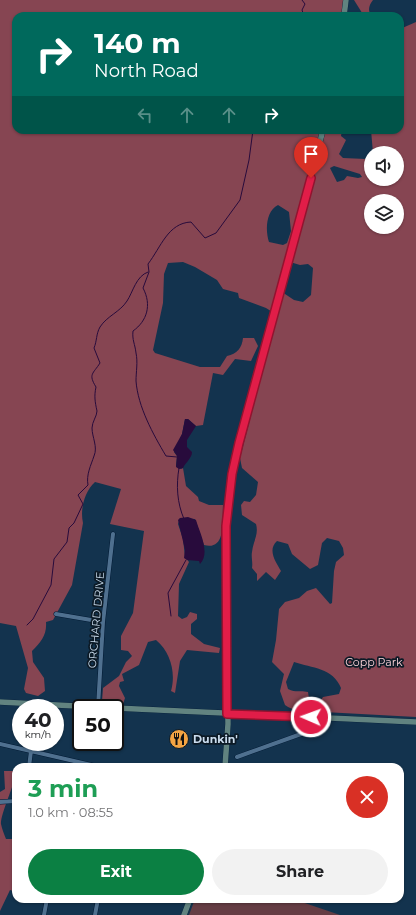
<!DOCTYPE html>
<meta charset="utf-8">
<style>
:root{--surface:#fff;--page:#f2f2f2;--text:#202124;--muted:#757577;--accent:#0b8043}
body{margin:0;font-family:Montserrat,sans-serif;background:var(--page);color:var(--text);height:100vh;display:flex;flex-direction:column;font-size:15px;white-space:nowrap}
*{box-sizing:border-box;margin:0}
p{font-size:13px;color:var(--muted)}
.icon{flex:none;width:22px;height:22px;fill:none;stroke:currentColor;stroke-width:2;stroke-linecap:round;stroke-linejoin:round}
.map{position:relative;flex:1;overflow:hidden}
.details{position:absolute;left:12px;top:763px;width:392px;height:140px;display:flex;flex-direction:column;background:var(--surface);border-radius:12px;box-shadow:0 1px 3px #0004}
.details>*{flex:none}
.banner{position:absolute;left:12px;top:12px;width:392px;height:122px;border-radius:12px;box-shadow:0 1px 3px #0004;background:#00695c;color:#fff;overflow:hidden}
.buttons{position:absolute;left:364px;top:146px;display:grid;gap:8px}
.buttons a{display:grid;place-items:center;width:40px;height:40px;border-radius:50%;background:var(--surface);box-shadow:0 1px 3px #0004;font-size:20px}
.speed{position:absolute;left:12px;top:699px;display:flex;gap:8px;font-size:20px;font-weight:700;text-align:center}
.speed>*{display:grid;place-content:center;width:52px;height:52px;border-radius:50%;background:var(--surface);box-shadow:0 1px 3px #0004;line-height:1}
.speed small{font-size:10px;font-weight:400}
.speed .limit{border:2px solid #111;border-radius:6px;background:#fff;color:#111}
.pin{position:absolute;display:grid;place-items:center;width:34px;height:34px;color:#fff;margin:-41px -17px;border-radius:50% 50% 50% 0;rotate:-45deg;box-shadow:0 0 4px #0007}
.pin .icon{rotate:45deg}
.me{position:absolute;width:44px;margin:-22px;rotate:272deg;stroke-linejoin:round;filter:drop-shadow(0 0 3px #0008)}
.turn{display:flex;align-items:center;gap:14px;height:84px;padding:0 16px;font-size:18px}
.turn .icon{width:52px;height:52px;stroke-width:2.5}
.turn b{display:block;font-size:28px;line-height:34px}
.lanes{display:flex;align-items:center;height:38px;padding:0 16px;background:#0003;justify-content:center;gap:20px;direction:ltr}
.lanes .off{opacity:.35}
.round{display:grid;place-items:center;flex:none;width:42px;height:42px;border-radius:21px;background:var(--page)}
.head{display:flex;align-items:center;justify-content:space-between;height:68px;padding:0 16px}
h1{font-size:24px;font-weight:700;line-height:30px;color:#1e9e55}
.cta{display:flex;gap:8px;margin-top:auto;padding:8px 16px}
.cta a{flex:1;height:46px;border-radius:24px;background:var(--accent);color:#fff;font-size:16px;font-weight:700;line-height:46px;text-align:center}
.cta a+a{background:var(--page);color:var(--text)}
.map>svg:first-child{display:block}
.green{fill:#653d44}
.forest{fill:#864552;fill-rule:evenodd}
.water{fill:#280b3c}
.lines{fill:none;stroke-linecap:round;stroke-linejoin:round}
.stream{stroke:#280b3c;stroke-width:1}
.minor-casing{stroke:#001933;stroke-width:5}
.secondary-casing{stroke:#001933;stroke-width:6}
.minor{stroke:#4f708f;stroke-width:4}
.secondary{stroke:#618380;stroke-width:5.5}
.route-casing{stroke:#92132f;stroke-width:10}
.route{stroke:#e11d48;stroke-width:7}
.labels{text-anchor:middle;stroke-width:3.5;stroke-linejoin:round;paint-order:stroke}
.street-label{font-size:11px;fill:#cbddee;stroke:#0c1a26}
.park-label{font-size:11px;fill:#fed3da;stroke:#0c1a26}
.poi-label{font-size:11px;font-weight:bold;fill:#cbddee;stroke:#0c1a26;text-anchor:start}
</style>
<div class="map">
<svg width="416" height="915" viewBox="0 0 416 915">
<rect width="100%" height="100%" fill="#13334e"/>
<!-- green -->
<path class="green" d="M195,899h98l47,16h-151z"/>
<!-- forest -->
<path class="forest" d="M0,0h348l-7,16h-325v114h326l-1,6 5,4 -7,14 4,4 23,1 5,-3v23h26v-26h-24l-2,-23h29v-101l16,-7v695l-92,-5 -3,-3v-9l2,-3 16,-3 2,-6c-8,-20 -29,-20 -47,-26l-8,20 2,7c8,4 12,1 20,3l2,13c-8,6 -17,6 -25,0l-5,-14 4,-17 -12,-12 4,-22 3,-31 6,-7 14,-4 8,-7 9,-3 14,16 2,-1 2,-32 2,-9 8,-7 -1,-7 -4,-7 -12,-3 -5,5 -4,22 -8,4 -18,-15 -4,-10 -11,-3c-10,9 -1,21 4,30l-6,9 -9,-8 -9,9v-7l-5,-6c1,-6 -1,-11 0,-16 1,-11 7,-17 4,-28l-14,-9 -1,-10 3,-4 6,1 6,-7 2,-13 -16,-14 -2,-10 37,-143 -11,-7 -27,-10 -1,-5 -15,-4 -6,-9 -22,-13 -12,-5 -15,1 -4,11 -1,29 -10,47 2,3 45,14h20l7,-11c10,-2 15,-8 16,-18h11l4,8 -7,15 -16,-2 -12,16 -10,-2 -10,52 -7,1 -8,-7h-3l-3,15 -8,18 3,4 -1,10 5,3 2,-1 3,18 12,11 1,4 10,4h14c-1,14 4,46 -19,40l-9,-26 -15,-1 -2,6 5,15 2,18 4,5 -10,22 -1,32 4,3 5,-2 3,-5 7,2v5l-6,5v10l13,10 16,4 -1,5 -32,-3 -7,11 -5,32 -4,-2c5,-17 0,-39 -15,-51l-8,2 -9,23 -17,9 2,7 -4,1 -1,4 6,12 -2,6c-7,1 -16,2 -21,-3l1,-13 16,-12 7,-14 6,-6 -4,-5 -7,-1v-14l12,-23 11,-82 -34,-7 11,-35 -26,-7c-11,10 -15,28 -12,41l-11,62 -19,35 -7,2c1,13 -5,20 -14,29l1,11 11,16 1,13 -7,5 -12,-3 -2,-4 4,-21 -12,-42 -16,-3zM334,166l26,8 2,3 -4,1 -11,-2 -3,4 -7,2 -7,-14zM371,201h26v26h-26zM278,205l11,7 2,19 -4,12 -4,2 -14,-3c-4,-12 -3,-31 9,-37zM290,262l10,3 8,-1 5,4 -2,27 -8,7 -9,-2 -12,-8z
M354,0h19c-4,5 -6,11 -1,16h-8z
M4,771h9l3,3c-2,11 -16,42 -15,50 1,5 3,10 5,15h10v53l-6,-2 -10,21v-119l5,-3z"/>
<!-- water -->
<path class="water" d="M185,419h3l8,7 -9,14v7l5,5c0,6 -6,10 -9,16l-4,1 -3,-2 1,-11 -4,-6 9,-16z
M188,517l8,3c3,11 15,33 4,44l-1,-3 -12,-1 -3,-2 1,-8 -7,-30 2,-2z"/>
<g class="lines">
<!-- stream -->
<path class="stream" d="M302,0l3,4 -3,6 2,6
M177,457l-11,-1c-13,-22 -28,-49 -30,-75 0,-9 2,-19 0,-28 -1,-9 -4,-13 -3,-22 14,-10 19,-26 10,-43l6,-16 -1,-8c13,-17 20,-41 43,-42l14,16 11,-5 24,-33 9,-40 4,-30
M179,468c-3,17 -2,35 5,51
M171,616l-3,-23 18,-33
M27,625l6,-6 18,-34 3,-26 13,-17 2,-14 5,-5 9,-19 -5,-9 10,-10c-2,-10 3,-20 6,-29 4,-9 -2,-19 -2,-28 0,-6 5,-12 5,-17 -2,-9 -3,-15 -1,-24 -8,-13 -3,-13 4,-24l-6,-15c3,-7 2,-14 6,-21 7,-11 20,-15 27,-26 6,-9 9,-25 21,-29"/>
<!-- minor casing -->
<g class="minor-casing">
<path id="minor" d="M56,614l47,8
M98,707l5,-85 10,-88
M0,744l100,23
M237,757l64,-23 8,-9 2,-8
M29,767l2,-16
M209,767l17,-2
M0,802l16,-1
M44,915l3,-16
M95,915l3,-16"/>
</g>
<!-- secondary casing -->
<g class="secondary-casing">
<path id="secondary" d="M344,16l2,-16
M0,702l114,6
M115,708l301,14
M225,767l3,-43 -2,-198 6,-52 91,-344
M184,915l6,-16"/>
</g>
<!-- minor -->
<use href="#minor" class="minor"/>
<!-- secondary -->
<use href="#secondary" class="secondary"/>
</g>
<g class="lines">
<!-- route casing -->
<g class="route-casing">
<path id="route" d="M311,178l-72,265 -7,31 -6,52 1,188 84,3"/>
</g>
<!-- route -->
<use href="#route" class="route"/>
</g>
<!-- icons -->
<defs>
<g id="restaurant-disc" transform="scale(1)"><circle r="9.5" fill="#f3a443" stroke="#0c1a26"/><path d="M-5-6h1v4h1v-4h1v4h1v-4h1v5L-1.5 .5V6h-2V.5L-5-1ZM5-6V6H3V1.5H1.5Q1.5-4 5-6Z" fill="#111"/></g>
</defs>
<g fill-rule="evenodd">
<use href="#restaurant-disc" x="179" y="739"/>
</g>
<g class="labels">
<!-- street labels -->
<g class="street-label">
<text transform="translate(96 620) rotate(-85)" y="4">ORCHARD DRIVE</text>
</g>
<!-- park labels -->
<g class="park-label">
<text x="374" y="666">Copp Park</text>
</g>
<!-- poi labels -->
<g class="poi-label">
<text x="193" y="743">Dunkin'</text>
</g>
</g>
</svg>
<div class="buttons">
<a><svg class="icon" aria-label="sound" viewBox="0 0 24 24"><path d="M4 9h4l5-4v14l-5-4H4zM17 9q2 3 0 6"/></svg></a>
<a><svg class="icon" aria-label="layers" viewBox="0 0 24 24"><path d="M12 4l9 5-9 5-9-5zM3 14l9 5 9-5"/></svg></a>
</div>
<div class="speed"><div>40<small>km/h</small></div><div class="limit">50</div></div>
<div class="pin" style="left:311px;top:178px;background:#d93025"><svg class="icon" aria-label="arrive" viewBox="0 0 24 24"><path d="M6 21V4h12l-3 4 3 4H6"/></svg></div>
<svg class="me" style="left:311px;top:717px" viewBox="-20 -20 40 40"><circle r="17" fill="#e11d48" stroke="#fff" stroke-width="3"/><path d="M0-11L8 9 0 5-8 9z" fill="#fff"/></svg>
<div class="banner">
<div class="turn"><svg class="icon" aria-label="right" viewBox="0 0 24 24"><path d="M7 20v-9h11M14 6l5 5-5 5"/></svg><div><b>140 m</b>North Road</div></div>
<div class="lanes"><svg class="icon off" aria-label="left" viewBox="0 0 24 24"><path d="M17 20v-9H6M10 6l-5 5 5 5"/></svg><svg class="icon off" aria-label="ahead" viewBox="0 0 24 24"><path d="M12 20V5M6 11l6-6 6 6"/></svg><svg class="icon off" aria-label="ahead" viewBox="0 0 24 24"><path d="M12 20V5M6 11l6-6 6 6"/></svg><svg class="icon" aria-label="right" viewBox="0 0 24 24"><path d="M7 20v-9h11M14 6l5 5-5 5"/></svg></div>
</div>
<section class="details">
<div class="head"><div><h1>3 min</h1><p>1.0 km · 08:55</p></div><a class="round" style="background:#d93025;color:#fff"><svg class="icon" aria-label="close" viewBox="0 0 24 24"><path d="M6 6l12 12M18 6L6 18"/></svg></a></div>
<div class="cta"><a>Exit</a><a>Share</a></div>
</section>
</div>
